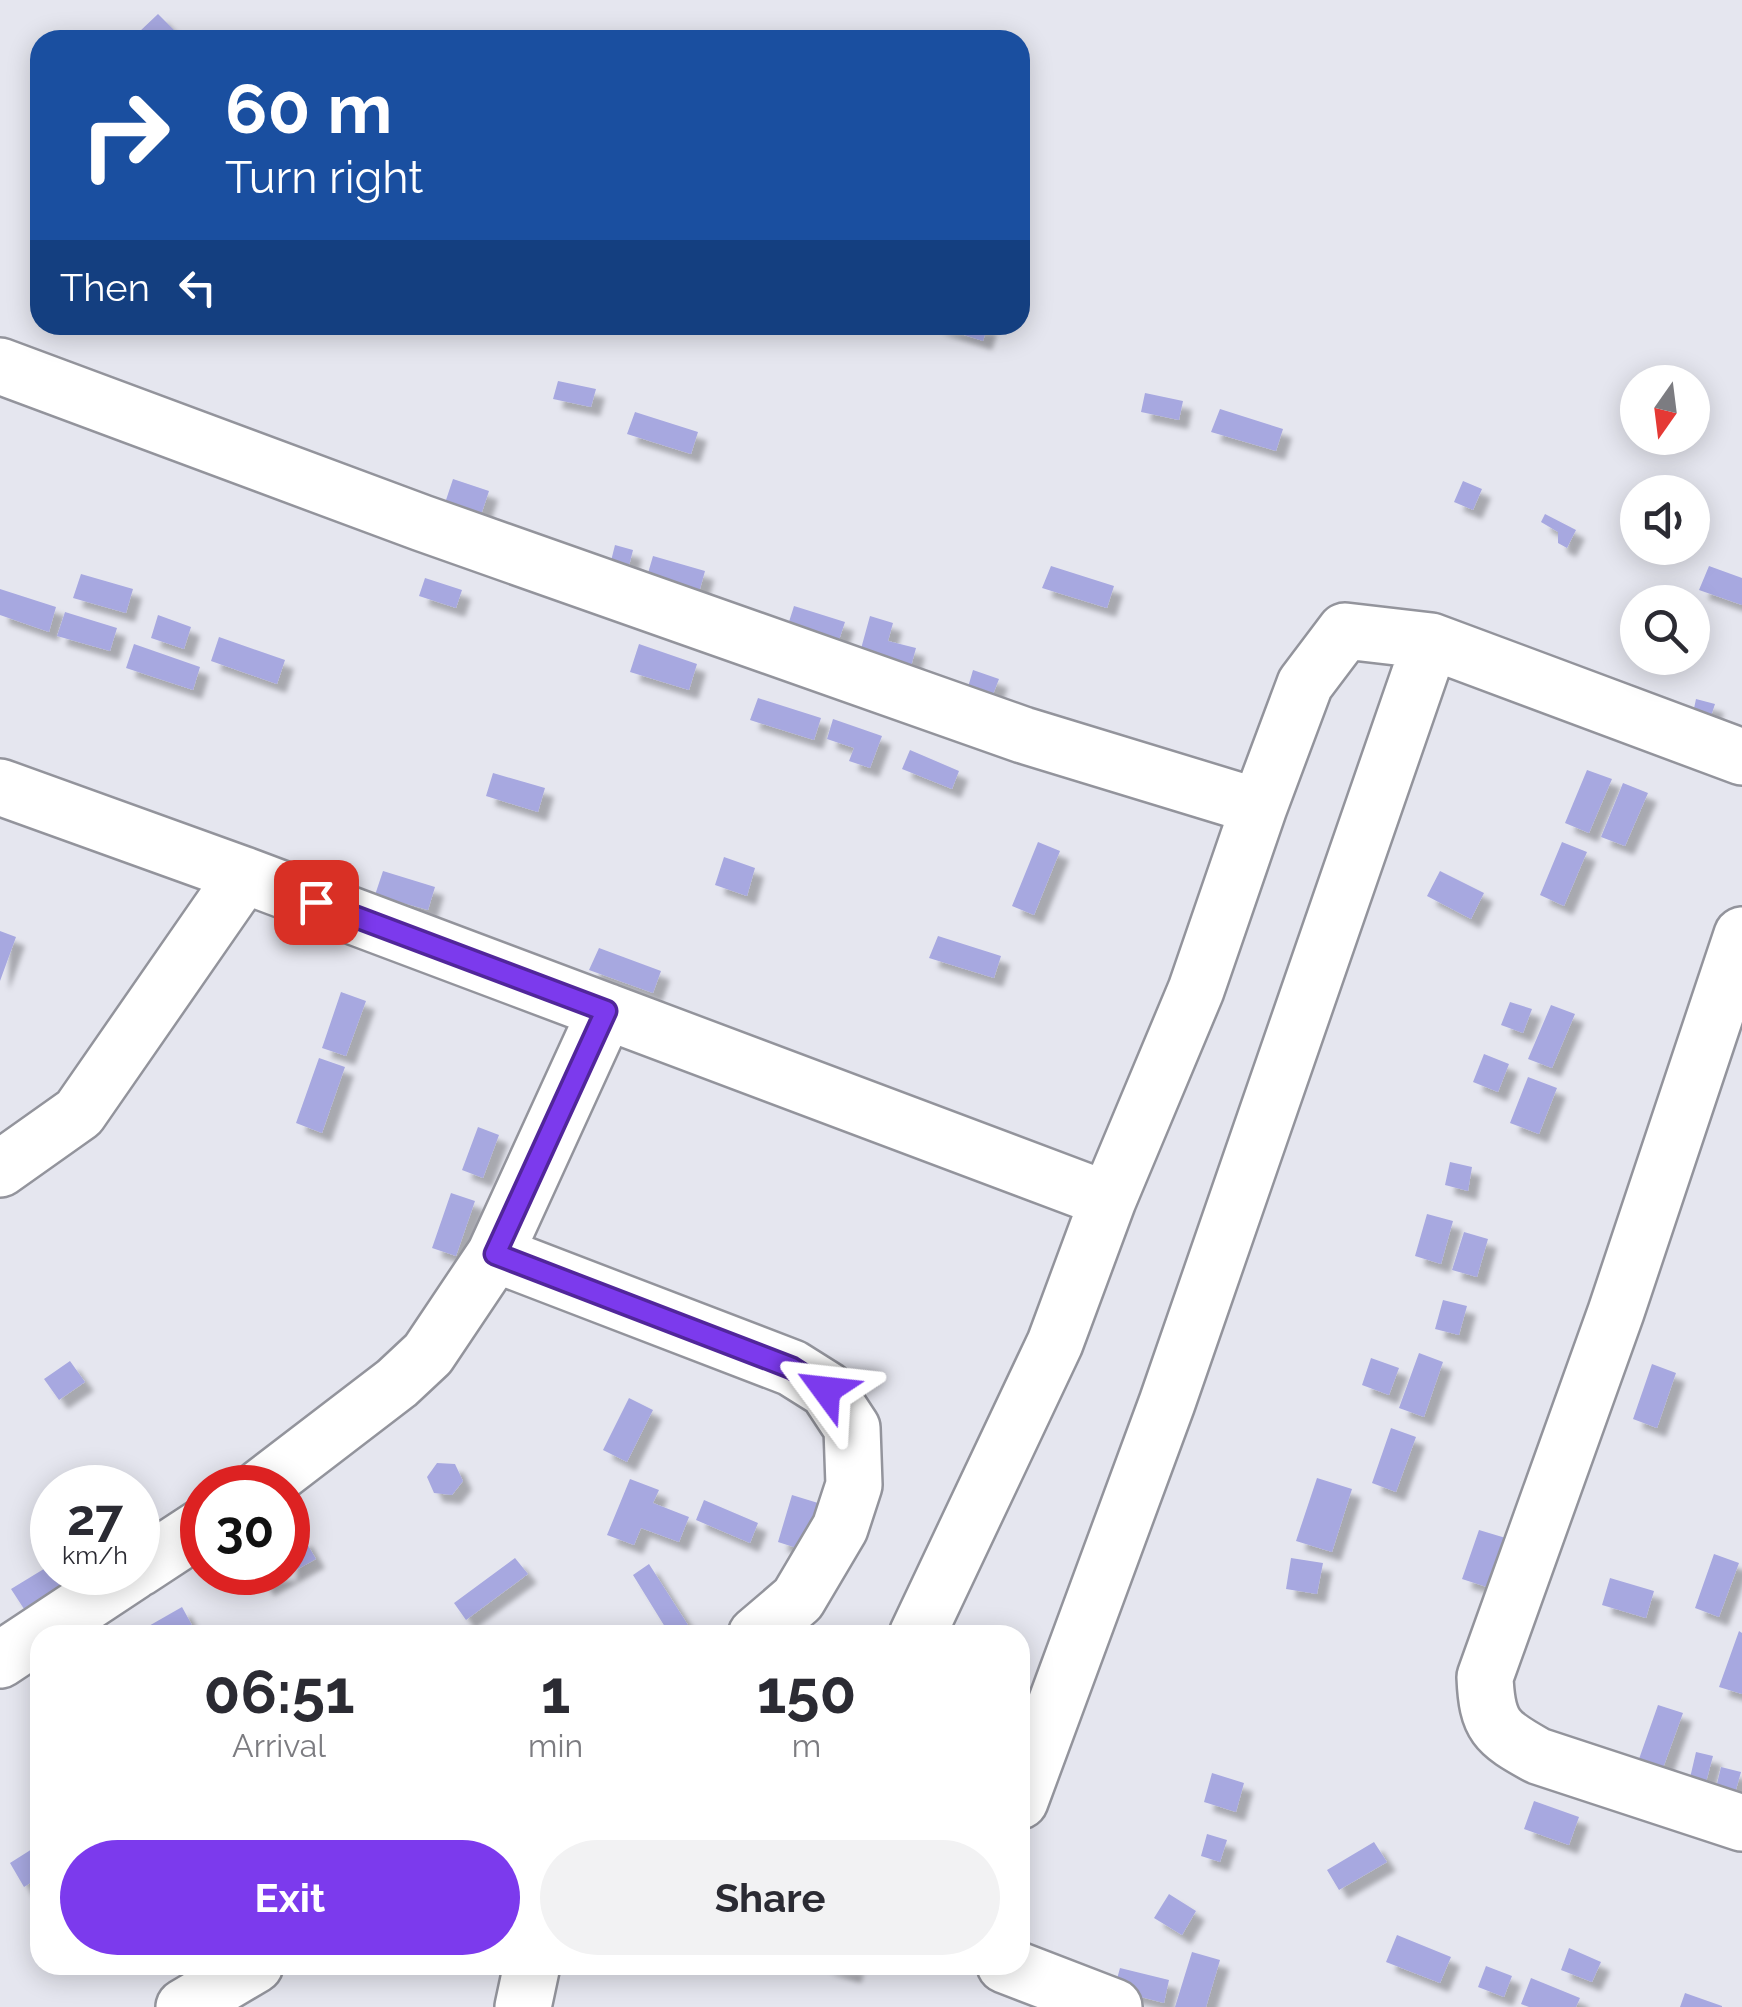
<!DOCTYPE html>
<style>
:root{--surface:#fff;--page:#f2f2f3;--text:#2b2b33;--muted:#7c7c81;--accent:#7c3aed}
body{margin:0;font-family:Raleway,sans-serif;background:var(--page);color:var(--text);height:100vh;display:flex;flex-direction:column;font-size:38px;white-space:nowrap}
*{box-sizing:border-box;margin:0}
p{font-size:32px;color:var(--muted)}
.icon{flex:none;width:55px;height:55px;fill:none;stroke:currentColor;stroke-width:2;stroke-linecap:round;stroke-linejoin:round}
.map{position:relative;flex:1;overflow:hidden}
.drawer{position:absolute;left:30px;top:1625px;width:1000px;height:350px;display:flex;flex-direction:column;background:var(--surface);border-radius:30px;box-shadow:0 5px 25px #0003}
.drawer>*{flex:none}
.hud{position:absolute;left:30px;top:30px;width:1000px;height:305px;border-radius:30px;box-shadow:0 5px 25px #0003;background:#1a4fa0;color:#fff;overflow:hidden}
.needle{width:65px;rotate:194deg}
.fabs{position:absolute;left:1620px;top:365px;display:grid;gap:20px}
.fabs a{display:grid;place-items:center;width:90px;height:90px;border-radius:50%;background:var(--surface);box-shadow:0 5px 25px #0003;font-size:50px}
.speed{position:absolute;left:30px;top:1465px;display:flex;gap:20px;font-size:50px;font-weight:700;text-align:center}
.speed>*{display:grid;place-content:center;width:130px;height:130px;border-radius:50%;background:var(--surface);box-shadow:0 5px 25px #0003;line-height:1}
.speed small{font-size:25px;font-weight:400}
.speed .limit{border:15px solid #d22;background:#fff;color:#111}
.pin{position:absolute;display:grid;place-items:center;width:85px;height:85px;color:#fff;margin:-42px;border-radius:20px;box-shadow:0 5px 15px #0006}
.me{position:absolute;width:110px;margin:-55px;rotate:300deg;stroke-linejoin:round;filter:drop-shadow(0 0 8px #0008)}
.turn{display:flex;align-items:center;gap:35px;height:210px;padding:0 30px;font-size:45px}
.turn .icon{width:130px;height:130px;stroke-width:2.5}
.turn b{display:block;font-size:70px;line-height:85px}
.then{display:flex;align-items:center;height:95px;padding:0 30px;background:#0003;gap:20px;font-size:38px}
.eta{display:flex;justify-content:space-evenly;align-items:center;height:170px;text-align:center}
.eta b{font-size:60px;font-weight:700;line-height:70px}
.primary-button{display:flex;gap:20px;margin-top:auto;padding:20px 30px}
.primary-button a{flex:1;height:115px;border-radius:60px;background:var(--accent);color:#fff;font-size:40px;font-weight:700;line-height:115px;text-align:center}
.primary-button a+a{background:var(--page);color:var(--text)}
.map>svg:first-child{display:block}
.building{fill:#a7a8e0;filter:url(#shadow)}
.lines{fill:none;stroke-linecap:round;stroke-linejoin:round}
.minor-casing{stroke:#93949c;stroke-width:60}
.minor{stroke:#fff;stroke-width:55}
.route-casing{stroke:#51269a;stroke-width:25}
.route{stroke:#7c3aed;stroke-width:18}
</style>
<div class="map">
<svg width="1742" height="2007" viewBox="0 0 1742 2007">
<defs>
<filter id="shadow"><feDropShadow dx="9" dy="9" stdDeviation="2.5" flood-color="#0004"/></filter>
</defs>
<rect width="100%" height="100%" fill="#e5e6ef"/>
<!-- building -->
<path class="building" d="M158,14l26,26h-37l-8,-8z
M933,325h55l-5,16z
M558,381l38,8 -5,18 -38,-8z
M1145,393l38,8 -4,19 -38,-8z
M1220,409l63,20 -7,22 -65,-19z
M635,412l63,20 -7,22 -64,-20z
M453,479l36,12 -9,27 -36,-12z
M1463,481l19,8 -9,21 -19,-8z
M1545,514l31,16 -9,18 -9,-5v-11l-17,-10z
M615,545l18,5 -5,20 -18,-5z
M653,556l52,15 -7,25 -52,-16z
M1051,566l63,20 -7,22 -65,-20z
M1709,566l33,12v27l-43,-15z
M81,574l52,15 -7,24 -53,-15z
M425,578l37,12 -6,18 -37,-12z
M0,589l56,18 -7,25 -49,-17z
M794,606l51,16 -6,18 -51,-15z
M65,612l52,16 -7,23 -53,-15z
M158,615l33,12 -7,22 -33,-11z
M870,616l23,7 -5,18 28,7 -6,22 -51,-14z
M219,637l66,23 -8,24 -66,-23z
M134,644l66,23 -7,23 -67,-22z
M639,644l58,20 -8,26 -59,-18z
M973,670l26,9 -9,23 -24,-8z
M758,698l63,20 -7,22 -64,-20z
M1696,699l19,5 -6,18 -17,-4z
M833,719l49,17 -12,32 -21,-7 5,-13 -27,-9z
M910,750l49,21 -7,18 -50,-20z
M1587,770l25,9 -23,54 -24,-10z
M493,773l52,15 -7,24 -52,-16z
M1623,783l25,10 -23,53 -24,-9z
M1038,842l22,9 -26,64 -22,-9z
M1562,842l25,10 -23,54 -24,-11z
M724,857l31,11 -8,28 -32,-11z
M383,871l52,16 -7,23 -53,-15z
M1440,871l44,22 -13,26 -44,-23z
M0,931l16,6 -16,44z
M938,936l63,20 -7,22 -65,-20z
M599,948l62,23 -8,22 -64,-23z
M341,992l25,9 -20,55 -24,-8z
M1510,1002l22,7 -9,24 -22,-8z
M1551,1005l24,9 -23,54 -24,-9z
M1484,1054l25,10 -11,28 -25,-10z
M319,1058l26,9 -23,66 -26,-10z
M1528,1077l29,11 -18,46 -29,-11z
M478,1127l21,8 -16,43 -21,-8z
M1450,1162l22,5 -4,24 -23,-6z
M451,1193l24,8 -19,55 -24,-8z
M1427,1214l26,7 -12,43 -26,-8z
M1464,1232l24,7 -11,38 -25,-7z
M1443,1300l24,6 -8,29 -24,-6z
M1419,1353l24,9 -19,55 -25,-9z
M1371,1358l28,10 -10,27 -27,-10z
M70,1361l15,21 -26,18 -15,-21z
M1652,1364l24,9 -19,55 -24,-9z
M629,1398l24,12 -26,52 -24,-12z
M1391,1428l25,9 -20,55 -24,-9z
M437,1463l18,1 8,17 -11,14 -18,-2 -7,-16z
M1317,1478l35,11 -20,63 -36,-11z
M630,1479l29,11 -6,13 36,14 -10,25 -38,-14 -7,17 -27,-10z
M792,1495l26,8 -15,47 -25,-8z
M704,1500l54,23 -8,20 -54,-23z
M1479,1530l30,9 -16,50 -31,-10z
M303,1537l13,22 -51,28 -8,-15h31v-27z
M1714,1554l25,9 -20,54 -24,-9z
M515,1558l13,16 -62,46 -12,-17z
M1291,1558l32,5 -6,31 -31,-5z
M52,1564v8h32l-58,40 -15,-23z
M649,1564l39,61 -15,10h-3l-37,-60z
M1610,1578l44,13 -8,27 -44,-13z
M182,1607l11,20 -13,8h-38l-2,-4z
M1739,1631l3,2v61l-23,-7z
M1658,1705l25,8 -20,55 -24,-9z
M1696,1752l17,4 -7,26 -16,-4z
M1721,1767l20,5 -6,21 -19,-5z
M1212,1773l32,10 -8,29 -32,-10z
M1534,1801l45,16 -10,28 -45,-16z
M1207,1834l20,6 -7,22 -19,-6z
M1374,1842l13,20 -48,28 -12,-20z
M40,1844v33l-16,10 -14,-24z
M1169,1894l27,17 -14,24 -28,-17z
M1397,1935l54,22 -11,26 -54,-21z
M1569,1948l32,14 -9,20 -31,-12z
M1192,1952l28,8 -14,47h-31z
M821,1965h34l-3,9z
M1486,1966l26,10 -8,21 -26,-10z
M1120,1968l49,12 -5,23 -50,-13z
M1531,1978l49,20 -4,9h-47l-8,-3z
M1685,1993l37,13v1h-42z"/>
<g class="lines">
<!-- minor casing -->
<g class="minor-casing">
<path id="minor" d="M0,366l422,157 601,212 236,72
M0,787l244,88 864,325
M1742,935l-126,377 -131,365c2,49 11,56 53,79l204,67
M0,1169l79,-56 165,-238
M495,1254l297,114 35,22 25,38 2,57 -14,43 -42,71 -42,36
M260,1488l137,-105 31,-29 67,-100 111,-243
M138,1569l64,-42
M917,1635l138,-292 53,-143 88,-210 63,-183 46,-123 40,-53 86,10 311,116
M0,1660l133,-88
M1020,1801l147,-398 264,-762
M1005,1965l109,42
M184,2007l71,-42
M523,2007l9,-42"/>
</g>
<!-- minor -->
<use href="#minor" class="minor"/>
</g>
<g class="lines">
<!-- route casing -->
<g class="route-casing">
<path id="route" d="M316,902l290,109 -111,243 297,114 34,22"/>
</g>
<!-- route -->
<use href="#route" class="route"/>
</g>
</svg>
<div class="fabs">
<a><svg class="needle" viewBox="-14 -14 28 28"><path d="M0-13l5 13h-10z" fill="#e53935"/><path d="M0 13l5-13h-10z" fill="#7c7c81"/></svg></a>
<a><svg class="icon" aria-label="sound" viewBox="0 0 24 24"><path d="M4 9h4l5-4v14l-5-4H4zM17 9q2 3 0 6"/></svg></a>
<a><svg class="icon" aria-label="search" viewBox="0 0 24 24"><circle cx="10" cy="10" r="6"/><path d="M15 15l6 6"/></svg></a>
</div>
<div class="speed"><div>27<small>km/h</small></div><div class="limit">30</div></div>
<div class="pin" style="left:316px;top:902px;background:#d93025"><svg class="icon" aria-label="arrive" viewBox="0 0 24 24"><path d="M6 21V4h12l-3 4 3 4H6"/></svg></div>
<svg class="me" style="left:826px;top:1390px" viewBox="-20 -20 40 40"><path d="M0-17L14 15 0 8-14 15z" fill="#7c3aed" stroke="#fff" stroke-width="4"/></svg>
<div class="hud">
<div class="turn"><svg class="icon" aria-label="right" viewBox="0 0 24 24"><path d="M7 20v-9h11M14 6l5 5-5 5"/></svg><div><b>60 m</b>Turn right</div></div>
<div class="then">Then<svg class="icon" aria-label="left" viewBox="0 0 24 24"><path d="M17 20v-9H6M10 6l-5 5 5 5"/></svg></div>
</div>
<section class="drawer">
<div class="eta">
<div><b>06:51</b><p>Arrival</p></div>
<div><b>1</b><p>min</p></div>
<div><b>150</b><p>m</p></div>
</div>
<div class="primary-button"><a>Exit</a><a>Share</a></div>
</section>
</div>
